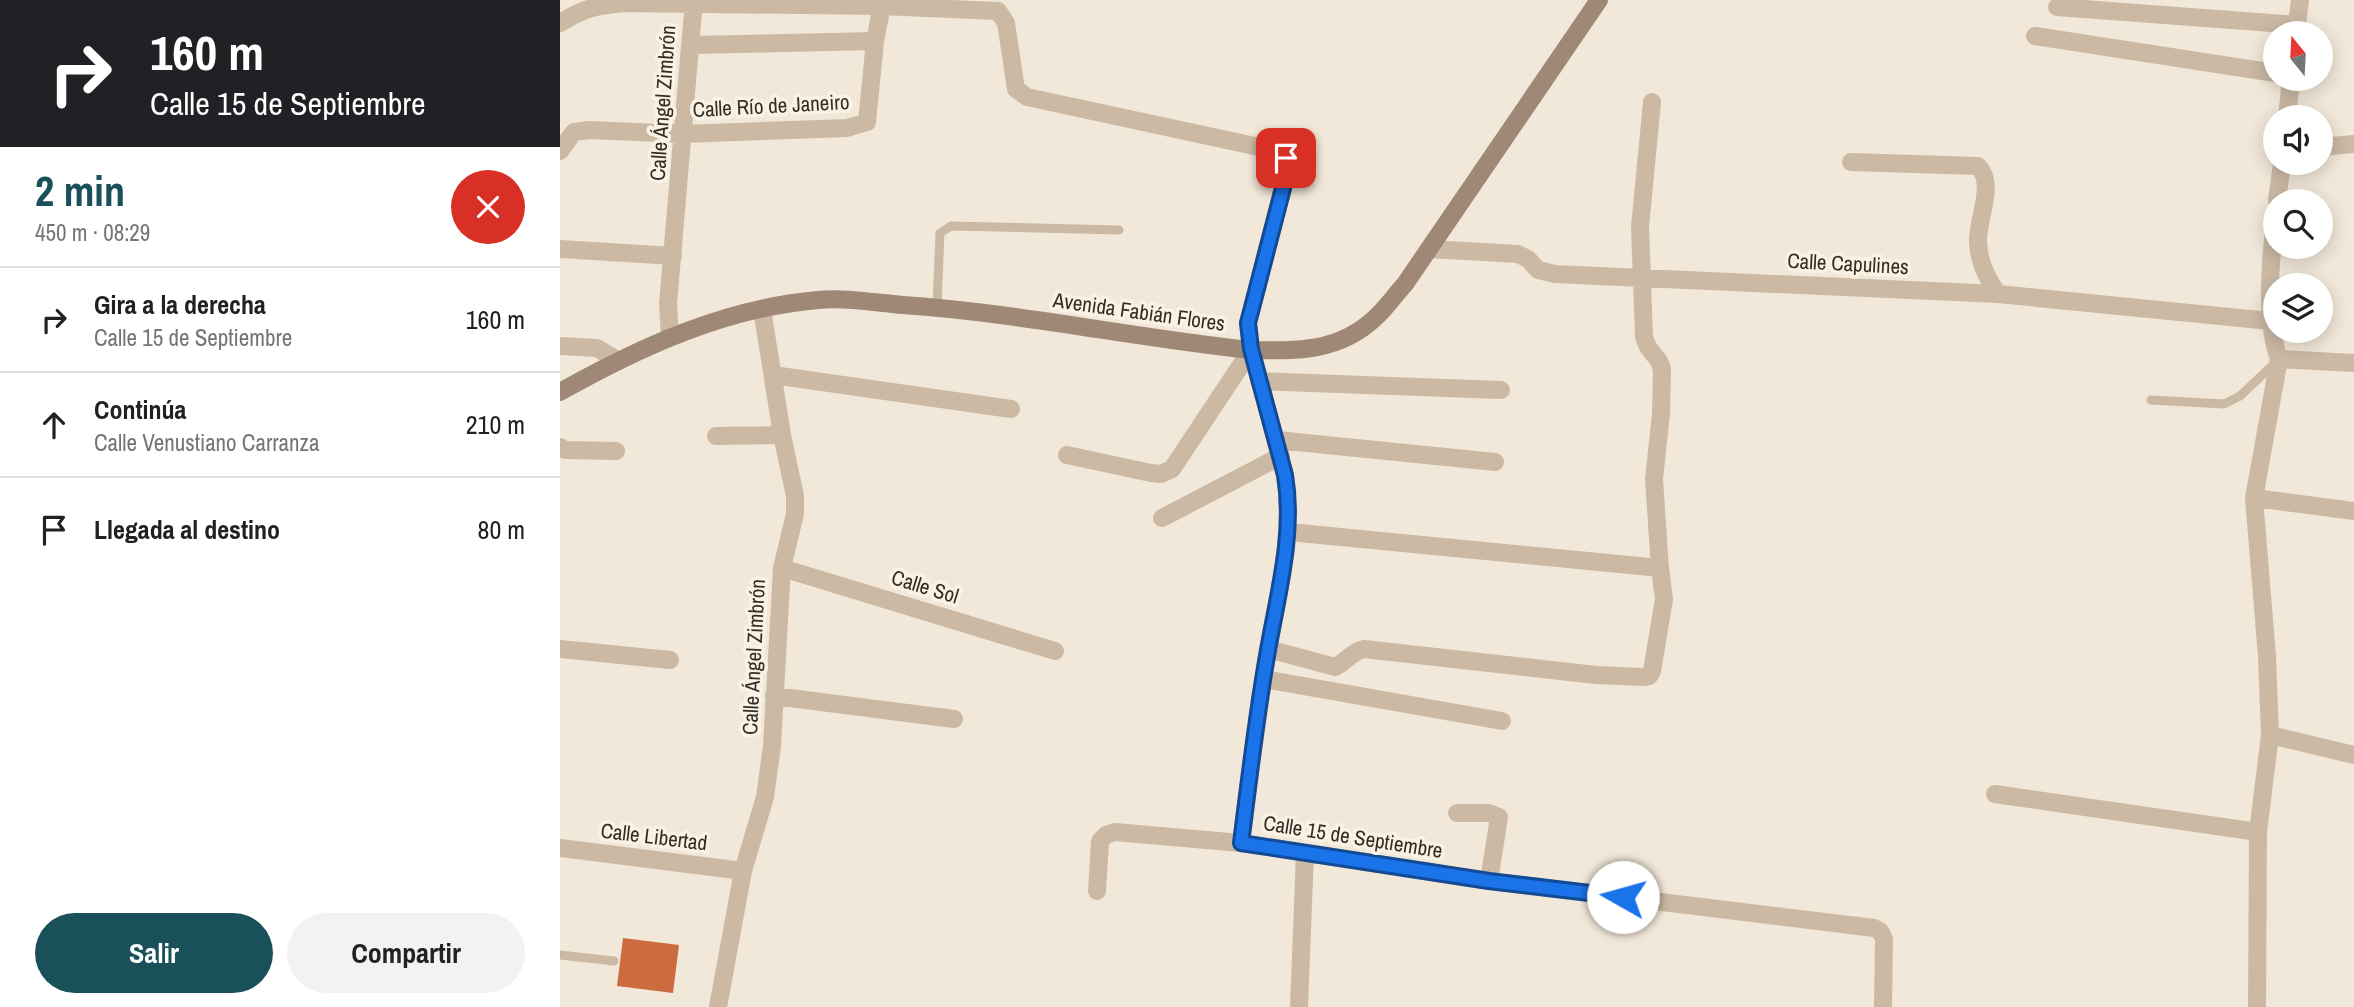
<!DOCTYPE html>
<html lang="es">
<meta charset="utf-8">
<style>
:root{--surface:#fff;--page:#f2f2f2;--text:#202124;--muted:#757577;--line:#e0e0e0;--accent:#1a5059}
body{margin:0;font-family:"Archivo Narrow",sans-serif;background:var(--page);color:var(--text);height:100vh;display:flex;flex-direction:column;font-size:26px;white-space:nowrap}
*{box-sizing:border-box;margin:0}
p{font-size:23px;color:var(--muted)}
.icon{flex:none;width:38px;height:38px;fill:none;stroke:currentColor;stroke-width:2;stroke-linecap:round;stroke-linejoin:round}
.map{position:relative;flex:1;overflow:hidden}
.details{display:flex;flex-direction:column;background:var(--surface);width:560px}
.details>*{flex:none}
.top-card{background:#202124;color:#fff;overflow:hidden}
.needle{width:46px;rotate:342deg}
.buttons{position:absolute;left:1703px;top:21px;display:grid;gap:14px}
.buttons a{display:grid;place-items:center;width:70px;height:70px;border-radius:50%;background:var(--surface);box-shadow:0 4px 18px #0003;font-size:35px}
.pin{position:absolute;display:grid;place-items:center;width:60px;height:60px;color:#fff;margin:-30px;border-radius:14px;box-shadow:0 4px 10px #0006}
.me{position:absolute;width:77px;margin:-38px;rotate:277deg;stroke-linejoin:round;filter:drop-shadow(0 0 5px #0008)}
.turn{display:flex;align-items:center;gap:24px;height:147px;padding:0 35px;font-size:32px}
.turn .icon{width:91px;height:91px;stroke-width:2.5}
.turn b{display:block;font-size:49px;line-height:60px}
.round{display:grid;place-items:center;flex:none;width:74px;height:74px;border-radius:37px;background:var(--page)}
.overview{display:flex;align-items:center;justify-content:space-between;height:119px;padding:0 35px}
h1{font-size:42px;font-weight:700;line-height:52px;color:var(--accent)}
.cta{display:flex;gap:14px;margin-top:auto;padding:14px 35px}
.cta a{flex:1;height:80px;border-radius:42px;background:var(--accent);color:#fff;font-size:28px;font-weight:700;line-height:80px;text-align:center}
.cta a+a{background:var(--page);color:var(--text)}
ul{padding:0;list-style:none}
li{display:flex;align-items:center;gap:21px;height:105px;padding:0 35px;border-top:2px solid var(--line)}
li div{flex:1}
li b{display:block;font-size:26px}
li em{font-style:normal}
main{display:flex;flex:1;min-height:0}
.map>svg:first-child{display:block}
.building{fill:#cc6b3e}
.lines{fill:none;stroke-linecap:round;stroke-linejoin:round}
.lane{stroke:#cbb9a4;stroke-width:9}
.street{stroke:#cbb9a4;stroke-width:18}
.secondary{stroke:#9f8876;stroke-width:18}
.route-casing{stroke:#114b97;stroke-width:18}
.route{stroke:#1a73e8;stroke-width:12}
.labels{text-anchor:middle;stroke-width:7;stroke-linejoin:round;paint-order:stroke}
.street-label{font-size:21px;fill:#362c26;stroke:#faf2e5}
</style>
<main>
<section class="details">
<div class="top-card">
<div class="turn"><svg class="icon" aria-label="right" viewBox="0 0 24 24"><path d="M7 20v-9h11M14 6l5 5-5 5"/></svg><div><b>160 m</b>Calle 15 de Septiembre</div></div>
</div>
<div class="overview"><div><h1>2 min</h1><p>450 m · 08:29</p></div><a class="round" style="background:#d93025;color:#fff"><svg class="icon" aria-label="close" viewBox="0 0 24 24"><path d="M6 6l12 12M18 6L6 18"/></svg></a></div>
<ul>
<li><svg class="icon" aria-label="right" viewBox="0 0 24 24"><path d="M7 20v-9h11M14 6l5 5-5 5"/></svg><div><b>Gira a la derecha</b><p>Calle 15 de Septiembre</p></div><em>160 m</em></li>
<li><svg class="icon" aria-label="ahead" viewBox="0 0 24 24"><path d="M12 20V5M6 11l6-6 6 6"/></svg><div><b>Continúa</b><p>Calle Venustiano Carranza</p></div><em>210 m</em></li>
<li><svg class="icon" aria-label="arrive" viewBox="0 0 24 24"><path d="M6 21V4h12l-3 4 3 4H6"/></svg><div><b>Llegada al destino</b></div><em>80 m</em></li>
</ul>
<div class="cta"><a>Salir</a><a>Compartir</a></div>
</section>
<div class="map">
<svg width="1794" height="1007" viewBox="0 0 1794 1007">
<rect width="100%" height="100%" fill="#f2e8d9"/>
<!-- building -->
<path class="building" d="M63,938l56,7 -6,48 -56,-7z"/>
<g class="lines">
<!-- lane -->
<path class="lane" d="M377,307l3,-74 11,-7 168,4
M1591,400l73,4 16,-8 34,-32
M0,955l54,6"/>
<!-- street -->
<path class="street" d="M1497,7l241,18
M438,11l8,12 10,66 11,8 251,54 8,7 2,10 -40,155 3,27 34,125c10,61 -8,121 -18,181 -10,62 -18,125 -26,187
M0,23c24,-15 35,-17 63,-20l258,3 117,5
M1736,33l4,-33
M1475,36l240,37
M131,45l184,-4
M1727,117l4,-38
M1760,147l34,-3
M0,151l14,-19 15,-2 94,4 164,-6 20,-6 8,-81 8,-41
M1291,162l127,4c18,18 -1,53 0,76 1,21 9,36 20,52
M1717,201l5,-38
M1715,222c-5,40 -10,99 4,137
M0,249l113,7
M869,249l89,5 10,5 10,11 17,4 443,20 272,27
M110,336l-2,-32 26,-304
M0,346l37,2 20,12
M1719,359l75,4
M213,375l238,34
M699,381l242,9
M156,436l66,-1
M717,440l218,22
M0,447l5,3 51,1
M507,455l84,18 10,1 11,-5 79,-119
M1694,498l100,13
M602,518l119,-62
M729,532l371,36
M222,568l273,83
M0,649l110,11
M708,649l67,18c11,-5 16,-15 29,-18l232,26 47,2 6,-1 3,-5 12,-72 -4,-31 -6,-89 7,-65 1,-45 -3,-8 -11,-14 -4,-10 -4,-110 12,-125
M703,679l239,42
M214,696l180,23
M1710,735l84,20
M1435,794l263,38
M897,813h32l10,4 -10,64
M0,848l183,23
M537,891l3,-50 6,-6 9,-3 126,11 248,38 385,47 6,3 4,8 -1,68
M158,1007l25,-136 22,-74 7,-51 10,-178 13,-54v-18l-13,-61 -20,-126
M739,1007l6,-154
M1697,1007l1,-175 12,-97 -3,-79 -13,-158 25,-139"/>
<!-- secondary -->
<path class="secondary" d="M0,392c80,-45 165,-84 258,-92 28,-3 58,3 85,5 117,8 232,33 348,45 46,1 88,2 124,-32 11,-10 20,-23 30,-34l194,-284"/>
</g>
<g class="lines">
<!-- route casing -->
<g class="route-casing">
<path id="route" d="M726,158l2,11 -40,154 3,26 34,126c10,61 -8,121 -18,181 -11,62 -18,125 -26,187l248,38 134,16"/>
</g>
<!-- route -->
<use href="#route" class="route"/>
</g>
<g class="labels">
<!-- street labels -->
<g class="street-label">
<text transform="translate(103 103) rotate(-86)" y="7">Calle Ángel Zimbrón</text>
<text transform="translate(211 106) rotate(-3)" y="7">Calle Río de Janeiro</text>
<text transform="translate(1288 264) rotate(3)" y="7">Calle Capulines</text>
<text transform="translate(579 312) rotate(8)" y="7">Avenida Fabián Flores</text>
<text transform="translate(365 587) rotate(17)" y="7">Calle Sol</text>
<text transform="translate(194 657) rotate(-87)" y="7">Calle Ángel Zimbrón</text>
<text transform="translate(94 837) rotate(7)" y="7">Calle Libertad</text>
<text transform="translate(793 837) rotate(9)" y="7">Calle 15 de Septiembre</text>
</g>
</g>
</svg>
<div class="buttons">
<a><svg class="needle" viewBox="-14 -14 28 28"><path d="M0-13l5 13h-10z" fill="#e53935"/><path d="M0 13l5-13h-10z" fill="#757577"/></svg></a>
<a><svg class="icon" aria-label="sound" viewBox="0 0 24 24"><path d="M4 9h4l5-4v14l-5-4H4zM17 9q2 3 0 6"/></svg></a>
<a><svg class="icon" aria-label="search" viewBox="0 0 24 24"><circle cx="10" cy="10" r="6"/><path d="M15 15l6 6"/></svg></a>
<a><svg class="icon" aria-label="layers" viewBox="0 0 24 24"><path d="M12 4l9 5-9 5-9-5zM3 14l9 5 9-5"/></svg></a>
</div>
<div class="pin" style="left:726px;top:158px;background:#d93025"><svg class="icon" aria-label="arrive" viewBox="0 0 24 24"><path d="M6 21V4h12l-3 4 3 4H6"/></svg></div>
<svg class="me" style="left:1063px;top:897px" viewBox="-20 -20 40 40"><circle r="19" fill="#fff"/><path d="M0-13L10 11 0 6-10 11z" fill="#1a73e8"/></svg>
</div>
</main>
